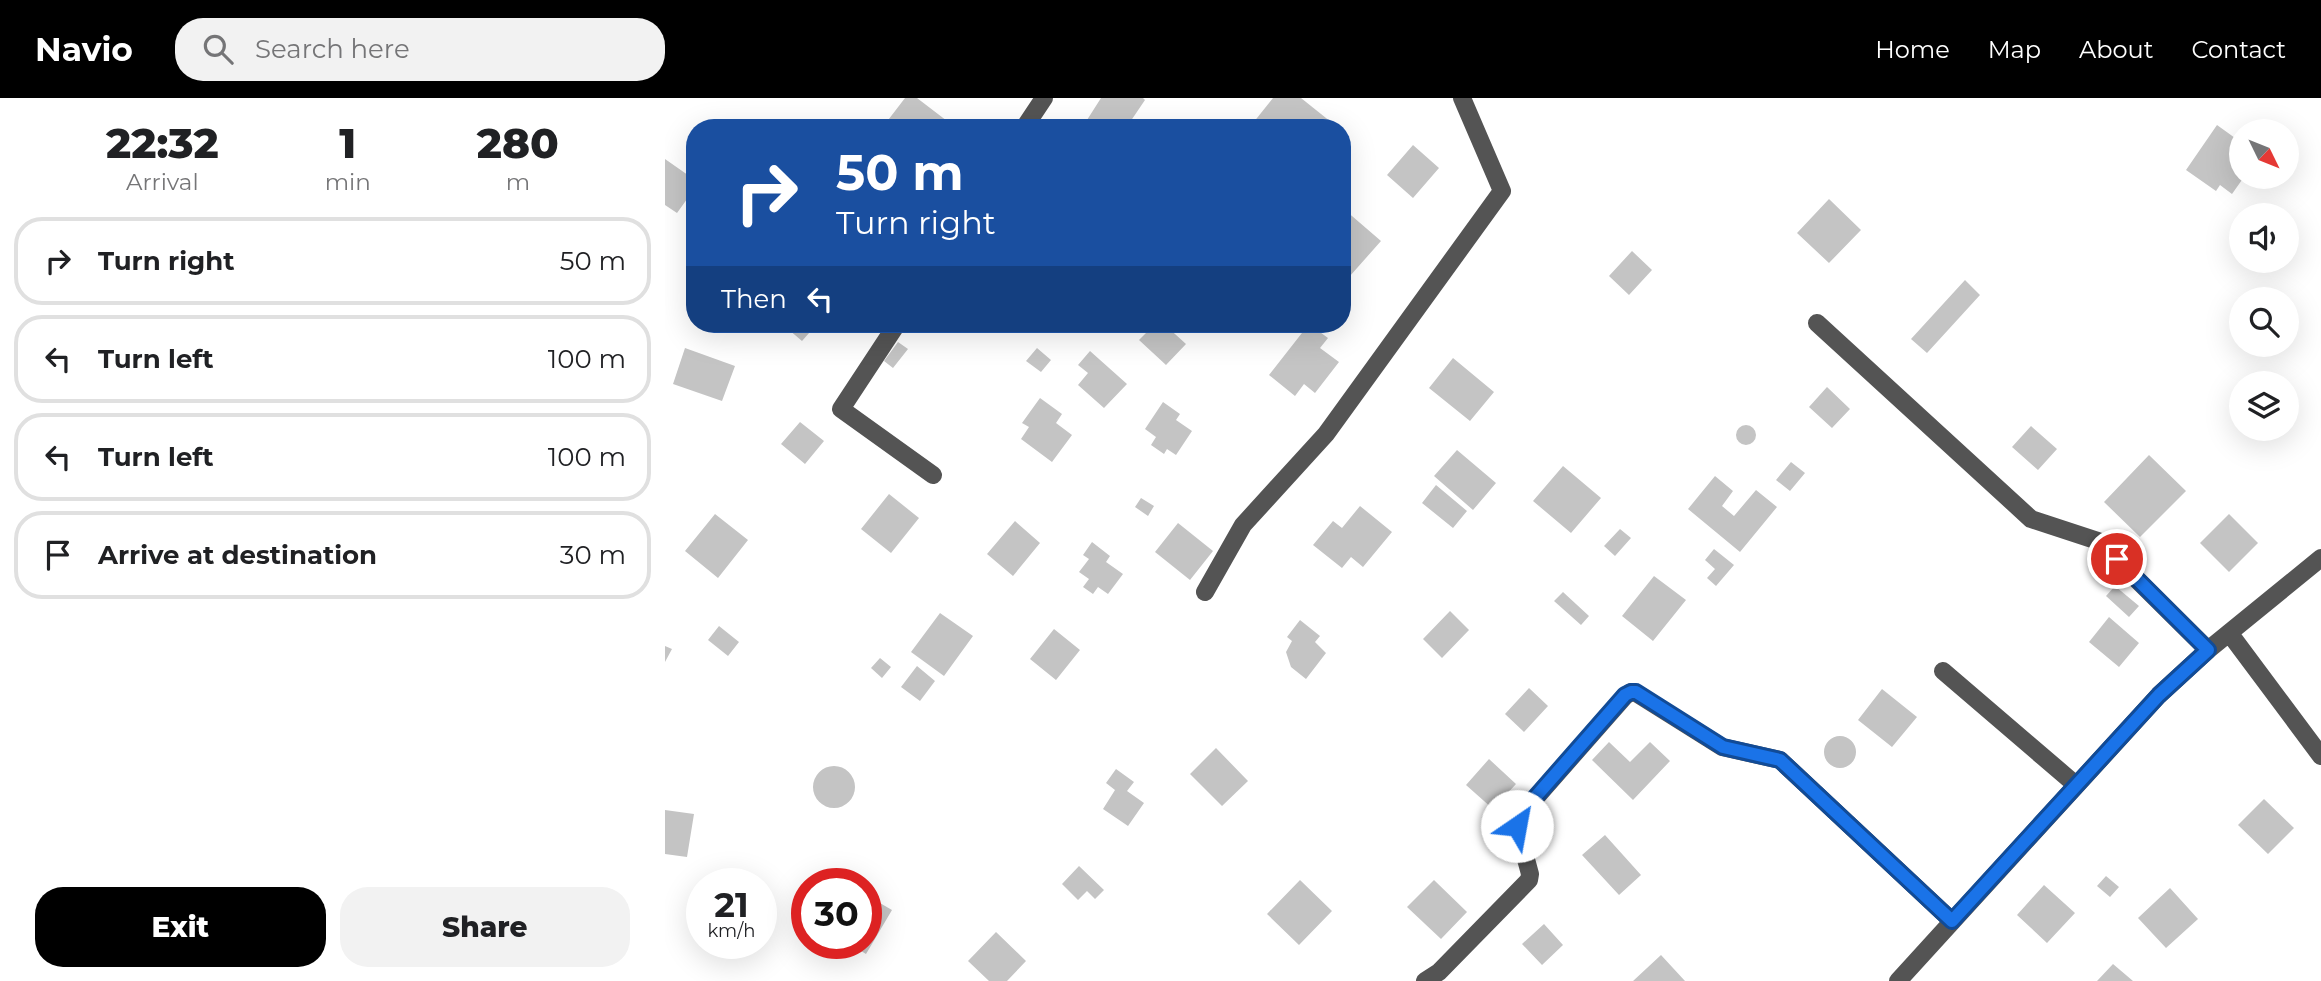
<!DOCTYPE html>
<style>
:root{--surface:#fff;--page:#f2f2f2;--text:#202124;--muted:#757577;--line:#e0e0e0;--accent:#000}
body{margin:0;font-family:Montserrat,sans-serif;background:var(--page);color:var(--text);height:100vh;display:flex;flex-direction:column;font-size:26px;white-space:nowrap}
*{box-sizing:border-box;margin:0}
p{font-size:23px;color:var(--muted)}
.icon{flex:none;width:38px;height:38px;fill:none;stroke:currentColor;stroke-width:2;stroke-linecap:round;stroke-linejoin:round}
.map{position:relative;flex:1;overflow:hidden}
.panel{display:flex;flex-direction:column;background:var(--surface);width:665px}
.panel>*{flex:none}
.top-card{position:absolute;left:21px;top:21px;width:665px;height:214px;border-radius:28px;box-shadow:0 7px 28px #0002;background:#1a4fa0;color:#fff;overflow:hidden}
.needle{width:46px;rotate:133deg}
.tools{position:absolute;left:1564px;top:21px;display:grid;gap:14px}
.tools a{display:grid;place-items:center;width:70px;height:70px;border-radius:50%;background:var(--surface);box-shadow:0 7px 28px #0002;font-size:35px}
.speed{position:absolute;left:21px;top:770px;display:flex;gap:14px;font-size:35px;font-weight:700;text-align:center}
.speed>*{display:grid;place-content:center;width:91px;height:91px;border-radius:50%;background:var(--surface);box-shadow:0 7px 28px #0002;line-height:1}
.speed small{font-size:18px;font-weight:400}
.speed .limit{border:10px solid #d22;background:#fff;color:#111}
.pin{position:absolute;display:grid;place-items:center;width:60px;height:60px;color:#fff;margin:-30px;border:4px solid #fff;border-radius:50%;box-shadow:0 2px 7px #0007}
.me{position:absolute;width:77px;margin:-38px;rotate:33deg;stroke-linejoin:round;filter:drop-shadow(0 0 5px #0008)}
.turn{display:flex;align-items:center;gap:24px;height:147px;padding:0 35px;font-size:32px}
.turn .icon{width:91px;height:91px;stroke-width:2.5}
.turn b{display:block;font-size:49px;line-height:60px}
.then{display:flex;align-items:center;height:66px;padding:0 35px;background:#0003;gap:14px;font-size:26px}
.eta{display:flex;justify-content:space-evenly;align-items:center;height:119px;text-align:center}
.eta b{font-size:42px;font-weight:800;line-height:49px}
.button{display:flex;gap:14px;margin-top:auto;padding:14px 35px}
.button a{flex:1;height:80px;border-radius:28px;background:var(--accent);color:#fff;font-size:28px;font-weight:800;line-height:80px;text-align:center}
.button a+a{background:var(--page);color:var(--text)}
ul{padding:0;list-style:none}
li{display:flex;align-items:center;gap:21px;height:88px;margin:0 14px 10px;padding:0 21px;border:4px solid var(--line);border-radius:28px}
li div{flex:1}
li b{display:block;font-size:26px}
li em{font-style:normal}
header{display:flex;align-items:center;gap:42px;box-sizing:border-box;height:98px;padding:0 35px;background:var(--accent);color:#fff}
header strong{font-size:33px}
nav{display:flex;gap:38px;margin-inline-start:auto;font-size:24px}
.search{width:490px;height:63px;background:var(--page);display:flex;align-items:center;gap:18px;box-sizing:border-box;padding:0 24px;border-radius:28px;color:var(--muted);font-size:26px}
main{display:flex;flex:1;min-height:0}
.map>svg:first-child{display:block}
.building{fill:#c4c4c4}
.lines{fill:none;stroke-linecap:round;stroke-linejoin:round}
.minor{stroke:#545454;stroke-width:18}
.route-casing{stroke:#114b97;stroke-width:18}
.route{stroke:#1a73e8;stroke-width:12}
</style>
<header>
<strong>Navio</strong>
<div class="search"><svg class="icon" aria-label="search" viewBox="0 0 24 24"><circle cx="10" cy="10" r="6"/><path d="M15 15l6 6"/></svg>Search here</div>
<nav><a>Home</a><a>Map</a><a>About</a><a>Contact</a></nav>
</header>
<main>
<section class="panel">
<div class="eta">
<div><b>22:32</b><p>Arrival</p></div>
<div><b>1</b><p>min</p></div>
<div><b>280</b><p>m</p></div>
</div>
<ul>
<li><svg class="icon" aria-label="right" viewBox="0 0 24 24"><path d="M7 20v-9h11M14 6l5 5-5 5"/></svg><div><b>Turn right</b></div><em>50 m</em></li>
<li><svg class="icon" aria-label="left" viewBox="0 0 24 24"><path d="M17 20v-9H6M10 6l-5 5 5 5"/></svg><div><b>Turn left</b></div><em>100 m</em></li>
<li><svg class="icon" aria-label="left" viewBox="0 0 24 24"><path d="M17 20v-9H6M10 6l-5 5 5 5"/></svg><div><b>Turn left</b></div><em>100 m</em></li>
<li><svg class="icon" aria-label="arrive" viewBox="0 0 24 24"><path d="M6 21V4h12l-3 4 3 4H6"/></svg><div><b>Arrive at destination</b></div><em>30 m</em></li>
</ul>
<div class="button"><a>Exit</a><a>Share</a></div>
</section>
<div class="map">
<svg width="1656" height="883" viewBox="0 0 1656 883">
<rect width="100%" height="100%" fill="#fff"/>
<!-- building -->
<path class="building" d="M240,0h12l34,26 -3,4h-66z
M436,0h42l2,2 -19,28h-27l-12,-8z
M608,0h28l30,24 -5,6h-77z
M1552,27l25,18v34h2l-12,17 -12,-9 -4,6 -30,-21z
M748,47l26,23 -26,30 -26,-23z
M0,61l30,21v8l-18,25 -12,-8z
M1164,101l32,31 -32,33 -32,-30z
M680,112l36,31 -39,44v-72z
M967,153l20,19 -23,25 -20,-19z
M1300,182l15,15 -53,58 -16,-14z
M127,226h25l-15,17 -14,-12z
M490,226h9l22,20 -20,21 -27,-25z
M644,226l19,14 -8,10 19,14 -24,31 -11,-9 -9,12 -26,-21z
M233,244l10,7 -15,19 -9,-7z
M20,250l50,18 -13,35 -49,-17z
M372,250l14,12 -10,12 -15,-11z
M425,253l37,33 -23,24 -26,-23 10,-12 -10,-8z
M788,260l41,34 -24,29 -41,-33z
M1162,289l23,22 -18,19 -23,-21z
M375,300l22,16 -6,9 16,12 -20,27 -31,-23 8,-12 -7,-4z
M498,304l17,12 -4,6 16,11 -16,24 -9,-6 -3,5 -13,-9 5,-8 -11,-8z
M135,324l24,19 -19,23 -24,-20z
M1071 337a10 10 0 1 1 20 0a10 10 0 1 1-20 0Z
M1366,328l26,23 -19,21 -26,-23z
M792,352l39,33 -23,27 -39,-34z
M1484,357l37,36 -46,46 -36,-35z
M1126,364l14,11 -15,18 -14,-11z
M898,368l38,32 -30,35 -38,-32z
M1050,378l18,15 -11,15 12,10 22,-26 21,17 -37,45 -52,-43z
M771,387l31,26 -14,17 -31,-25z
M224,396l30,24 -28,35 -30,-24z
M476,400l13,8 -6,10 -13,-9z
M695,408l32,26 -29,35 -12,-10 -9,11 -29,-23 20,-24 9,7z
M50,416l33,26 -30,38 -33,-27z
M1564,416l29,29 -29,29 -29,-29z
M350,423l25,22 -27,33 -26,-22z
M513,425l35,28 -23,29 -35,-28z
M955,431l11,9 -16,18 -11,-10z
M427,444l18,14 -4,6 17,12 -15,20 -10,-7 -5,7 -10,-7 6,-8 -10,-7 10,-13 -6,-4z
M1049,451l20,16 -18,21 -9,-8 8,-9 -10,-9z
M989,478l32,24 -33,41 -31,-25z
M1450,488l24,20 -10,11 -23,-21z
M898,494l26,24 -8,9 -27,-24z
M785,513l19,19 -27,28 -19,-19z
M275,515l33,23 -29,40 -33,-24z
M1444,519l30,26 -20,24 -30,-25z
M635,522l20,16 -5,6 11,11 -20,26 -15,-12 -5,-15 6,-11 -5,-4z
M54,528l20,16 -11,14 -20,-16z
M389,531l26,21 -24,30 -26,-21z
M0,548l7,3 -7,13z
M215,560l11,9 -9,11 -11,-10z
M252,568l18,15 -15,20 -19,-14z
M864,590l19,18 -24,26 -19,-18z
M1217,591l35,28 -25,30 -34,-27z
M1159 654a16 16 0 1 1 32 0a16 16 0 1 1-32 0Z
M944,644l21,20 20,-20 20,19 -37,39 -41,-40z
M551,650l32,33 -26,25 -32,-32z
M824,661l27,25 -23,25 -27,-24z
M148 689a21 21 0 1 1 42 0a21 21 0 1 1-42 0Z
M451,671l18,13 -7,9 17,12 -16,23 -25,-17 12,-19 -9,-7z
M1599,701l30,29 -26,26 -30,-29z
M0,712l29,4 -7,43 -22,-3z
M940,737l36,40 -22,20 -37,-40z
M414,768l25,24 -9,9 -8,-8 -9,9 -16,-16z
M1441,778l13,11 -9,10 -13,-11z
M635,782l32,31 -33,34 -32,-31z
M769,782l33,32 -26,27 -34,-32z
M1379,787l31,28 -28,30 -30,-28z
M1505,790l28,31 -32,29 -28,-30z
M201,797l26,15 -26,44 -18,-11h18z
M879,826l19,21 -21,20 -20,-21z
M331,834l30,29 -19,20h-18l-21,-20z
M996,857l24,26h-52z
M1448,866l20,17h-36z"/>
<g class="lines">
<!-- minor -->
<path class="minor" d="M359,30l20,-30
M1152,225l214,196 67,22 110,109
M232,226l-56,85 92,66
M540,494l38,-67 83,-91 176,-243 -40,-93
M1565,536l91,122
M1278,573l133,114
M760,883l14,-9 90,-92 1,-6 -13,-48v-7l108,-123 6,-4 5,1 86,54 58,13 172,161
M1233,883l261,-286 49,-45 113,-92"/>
</g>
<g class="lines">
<!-- route casing -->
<g class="route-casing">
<path id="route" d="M852,728v-8l108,-123 6,-3h5l87,55 57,13 172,161 207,-226 49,-45 -91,-91"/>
</g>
<!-- route -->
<use href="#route" class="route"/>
</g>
</svg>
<div class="tools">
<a><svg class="needle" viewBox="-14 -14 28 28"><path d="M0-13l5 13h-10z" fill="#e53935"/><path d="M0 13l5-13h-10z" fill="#757577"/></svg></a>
<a><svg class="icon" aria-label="sound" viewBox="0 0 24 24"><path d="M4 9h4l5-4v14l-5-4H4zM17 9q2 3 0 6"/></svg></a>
<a><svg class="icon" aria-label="search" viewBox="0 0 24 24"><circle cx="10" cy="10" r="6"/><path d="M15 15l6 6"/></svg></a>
<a><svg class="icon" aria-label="layers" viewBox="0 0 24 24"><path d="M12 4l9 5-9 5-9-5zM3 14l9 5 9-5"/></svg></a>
</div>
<div class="speed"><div>21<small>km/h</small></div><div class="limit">30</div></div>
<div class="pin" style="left:1452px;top:461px;background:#d93025"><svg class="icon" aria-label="arrive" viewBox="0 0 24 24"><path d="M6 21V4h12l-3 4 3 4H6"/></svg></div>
<svg class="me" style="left:852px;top:728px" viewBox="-20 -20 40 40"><circle r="19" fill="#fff"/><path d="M0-13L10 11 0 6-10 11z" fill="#1a73e8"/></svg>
<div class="top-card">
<div class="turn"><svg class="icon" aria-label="right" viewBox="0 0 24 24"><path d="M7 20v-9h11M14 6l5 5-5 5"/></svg><div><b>50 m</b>Turn right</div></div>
<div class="then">Then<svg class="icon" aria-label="left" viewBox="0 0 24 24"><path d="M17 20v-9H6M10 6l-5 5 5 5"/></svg></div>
</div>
</div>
</main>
